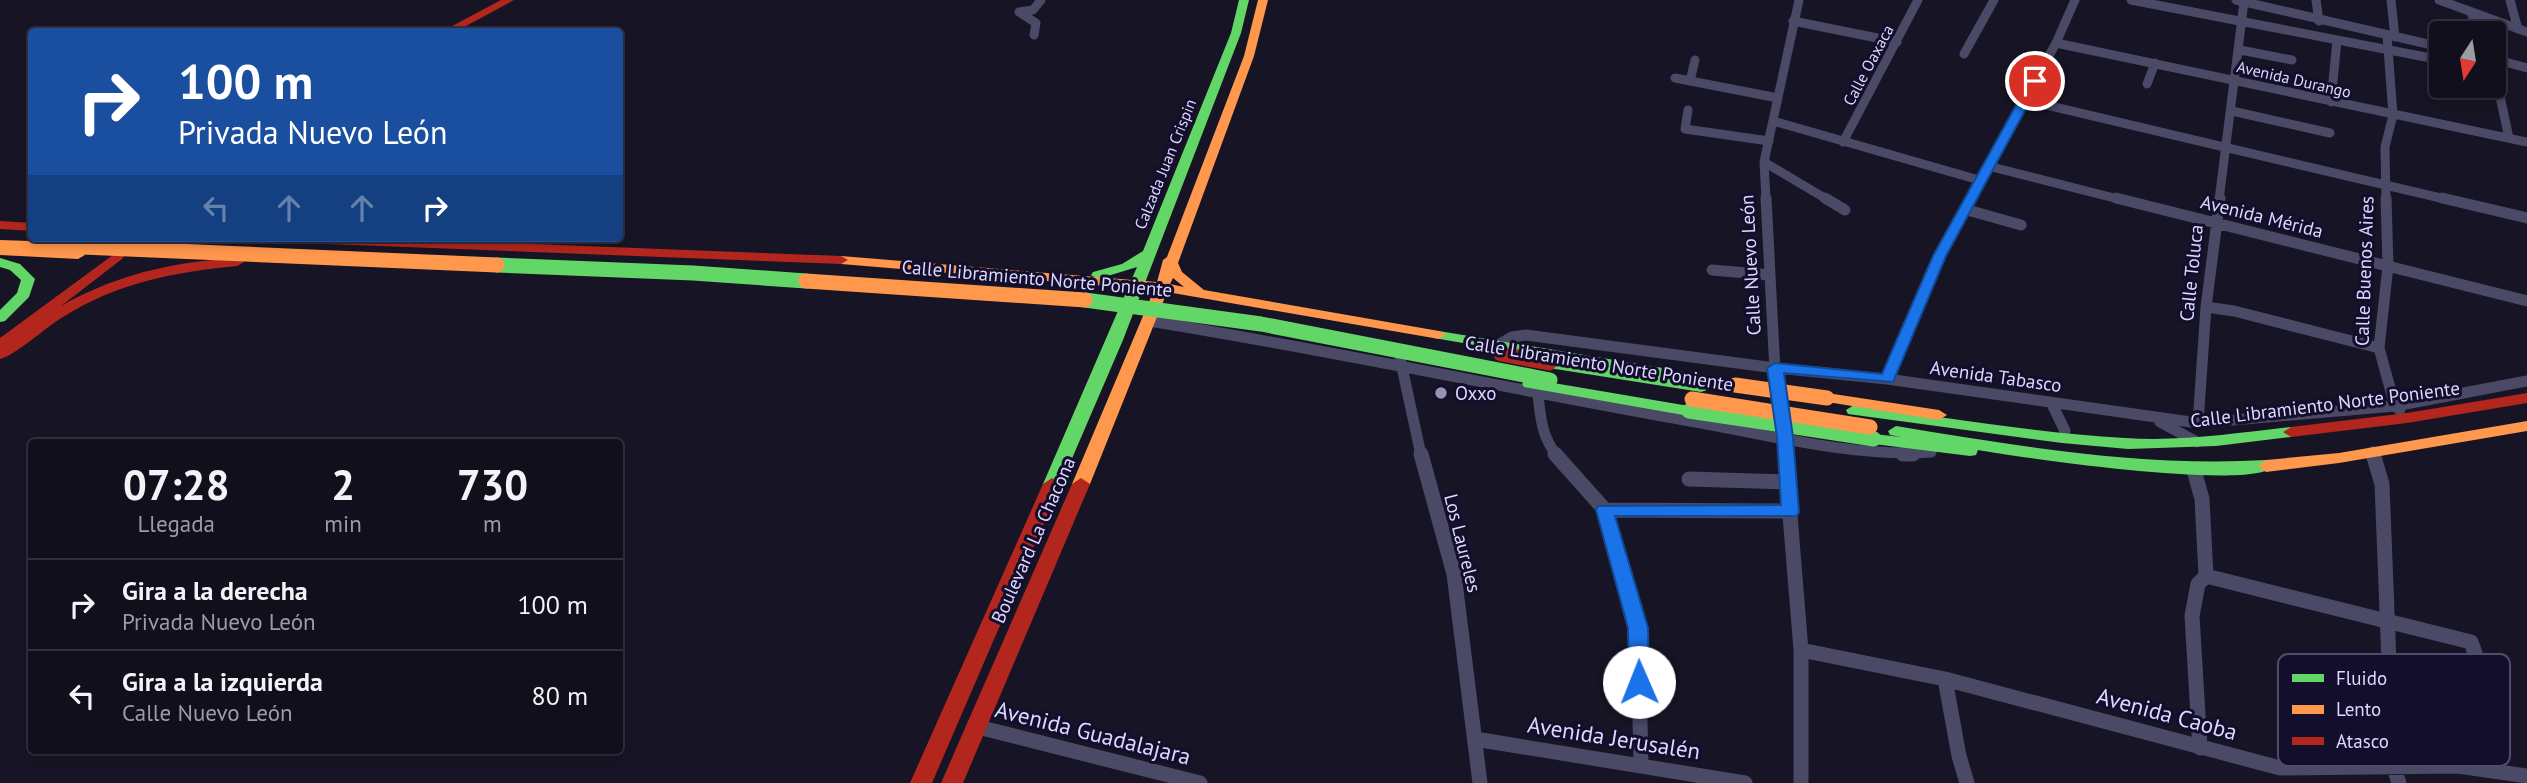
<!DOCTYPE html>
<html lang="es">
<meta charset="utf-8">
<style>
:root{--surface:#110f1c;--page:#1e1d29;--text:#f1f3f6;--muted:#9c9ca3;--line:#302f3b}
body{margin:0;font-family:"PT Sans",sans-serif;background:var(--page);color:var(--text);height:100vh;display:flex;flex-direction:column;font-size:26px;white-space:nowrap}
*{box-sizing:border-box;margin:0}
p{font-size:23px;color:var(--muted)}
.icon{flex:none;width:38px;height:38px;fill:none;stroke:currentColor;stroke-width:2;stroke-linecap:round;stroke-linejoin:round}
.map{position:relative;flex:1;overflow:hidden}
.details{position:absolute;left:28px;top:439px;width:595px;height:315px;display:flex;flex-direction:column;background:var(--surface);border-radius:7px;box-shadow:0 4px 10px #0003,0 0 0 2px var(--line)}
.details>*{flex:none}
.hud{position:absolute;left:28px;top:28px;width:595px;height:214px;border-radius:7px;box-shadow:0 4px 10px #0003,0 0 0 2px var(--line);background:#1a4fa0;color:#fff;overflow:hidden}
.needle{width:46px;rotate:192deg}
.fabs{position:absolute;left:2429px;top:21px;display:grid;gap:14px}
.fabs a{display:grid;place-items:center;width:77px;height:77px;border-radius:7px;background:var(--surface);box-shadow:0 4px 10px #0003,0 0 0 2px var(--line);font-size:35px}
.pin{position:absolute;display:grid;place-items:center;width:60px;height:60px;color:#fff;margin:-30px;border:4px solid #fff;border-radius:50%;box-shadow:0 2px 7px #0007}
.me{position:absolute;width:77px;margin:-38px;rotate:359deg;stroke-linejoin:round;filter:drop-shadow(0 0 5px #0008)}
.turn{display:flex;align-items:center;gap:24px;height:147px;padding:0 35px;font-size:32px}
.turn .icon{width:91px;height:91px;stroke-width:2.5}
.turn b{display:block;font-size:49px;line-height:60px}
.lanes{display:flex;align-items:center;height:66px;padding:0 35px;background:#0003;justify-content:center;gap:35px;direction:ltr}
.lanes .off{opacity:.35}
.eta{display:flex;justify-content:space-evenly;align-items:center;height:119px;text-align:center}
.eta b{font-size:42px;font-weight:700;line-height:49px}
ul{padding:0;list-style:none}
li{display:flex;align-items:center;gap:21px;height:91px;padding:0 35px;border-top:2px solid var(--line)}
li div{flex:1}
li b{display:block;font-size:26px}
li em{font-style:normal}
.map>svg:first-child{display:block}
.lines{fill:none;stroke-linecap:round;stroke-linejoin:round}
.street-far2{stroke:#4a4966;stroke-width:9}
.street-far1{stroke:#4a4966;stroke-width:11}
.street{stroke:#4a4966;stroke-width:15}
.fast{fill:#63d668;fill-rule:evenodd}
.slow{fill:#ff974d;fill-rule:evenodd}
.jam{fill:#b3261e;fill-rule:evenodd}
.fast-bridge{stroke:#63d668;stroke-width:15}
.slow-bridge{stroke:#ff974d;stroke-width:15}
.jam-bridge{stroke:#b3261e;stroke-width:15}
.route{fill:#1a73e8;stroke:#114b97;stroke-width:2}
.poi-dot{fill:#9893b3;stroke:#130e2b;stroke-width:2.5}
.labels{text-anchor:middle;stroke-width:6;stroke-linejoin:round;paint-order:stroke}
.far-street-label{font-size:16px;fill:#ddd8ff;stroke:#130e2b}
.street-label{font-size:19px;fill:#ddd8ff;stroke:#130e2b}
.poi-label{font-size:19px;fill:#ddd8ff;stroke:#130e2b;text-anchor:start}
.near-street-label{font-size:23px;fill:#ddd8ff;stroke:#130e2b}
.key{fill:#130e2b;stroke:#504b6b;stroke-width:2}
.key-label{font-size:19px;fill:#ddd8ff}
</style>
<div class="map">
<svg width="2527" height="783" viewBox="0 0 2527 783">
<rect width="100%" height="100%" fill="#171425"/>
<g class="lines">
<!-- street-far2 -->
<path class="street-far2" d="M2131,0l310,60
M2236,0l205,47
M2316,0l3,21
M2391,0l4,37
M2439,0l88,32
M2510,0l8,29
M2471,12l6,21
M1793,21l104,21
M1034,35l2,-12 -17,-11 14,-2 8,-10
M2056,43l471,99
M2240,50l52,10
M1964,54l30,-54
M2494,59l33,9
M2496,60l-2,9 15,69
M1675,78l103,20
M1690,81l5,-21
M2147,84l8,-21
M2025,100l424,100
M2331,102l6,-62
M1688,110l-3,19 84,12
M2232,111l98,22
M1773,121l206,59
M1843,142l75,-142
M1764,162l64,38
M1988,166l134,34
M1766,200l-2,-38 35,-162
M1971,200l85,-157 19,-43
M2219,200l25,-198
M2386,200l-1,-53 8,-32 -6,-80"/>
<!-- street-far1 -->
<path class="street-far1" d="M1766,198l9,173 11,84
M1825,198l20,12
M2116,198l411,103
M2386,198l2,68 -9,82 16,58 5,4
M2442,198l85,20
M1964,209l57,16
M1712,270l58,5
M2206,307l28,4 145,37
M1149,321c181,29 360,68 541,100 75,13 166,37 241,31l2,-6
M1498,345l14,-8 14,-2 249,33 112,11 311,44 197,-17 132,-25
M1400,358l21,97
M1887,379l53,-123 32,-58
M1538,394c2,21 4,45 19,61
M2052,404l13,27
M2160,422l37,20
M2198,423l8,-116 14,-109
M2373,452l1,3"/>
<!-- street -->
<path class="street" d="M1421,454l33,120 26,209
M1555,454l50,56 33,118 3,137
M1785,454l16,196v133
M1903,454h10
M2373,454l9,30 11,281 6,18
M2194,470l8,29 4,77 -8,8 -6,32 8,132
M1689,479l100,3
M1605,510l186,1
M2206,576l265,66 28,78
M1801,650l144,29 335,89 178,-2 69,10
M1945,679l14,77 8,27
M974,726l226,57
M1475,739l270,44"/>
<!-- fast -->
<path class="fast" d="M1239,0h10l-8,33 -118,307 -62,144 -3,4h-12l-3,-4 94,-217 -39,12 -7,-4 2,-3 29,-8 21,-13 88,-218z
M0,258l20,6 15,15 -6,18 -24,24 -5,1v-12l17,-17 4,-13 -11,-10 -10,-3z
M1439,331l296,49 8,5 -8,5 -27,-5 -1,5 -6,2 -152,-24 -5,-2 -3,-3 3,-3 22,1 -132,-23 -2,-3 2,-3z
M1530,379l159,27 8,5 -8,5 -165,-29 -2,-3 2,-3z
M1854,405c90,12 181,28 271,33 55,4 112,-5 166,-11l8,5 -8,5 -75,9 -88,3 -66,-6 -214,-29 -2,-4z
M1896,426c123,20 244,41 370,34l8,6c-20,26 -257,-9 -296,-16l-2,5 -6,1 -96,-12 -8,-5 8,-5 27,3 -11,-2 -2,-4z"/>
<!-- slow -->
<path class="slow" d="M1258,0h10l-14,56 -76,207 4,9 22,18 235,41 7,4 -7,4 -272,-47 -77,192 -3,4h-12l-3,-4 82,-194 -313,-26 -7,-4 7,-4 316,26 6,-22 4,-3 77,-201zM1173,278l11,9 -14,-3z
M0,240l59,2 7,4 -6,4 18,1 7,4 -7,4 -78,-4z
M1827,393l112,17 8,5 -8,5 -118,-19 -2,-3z
M2527,421v10l-188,32 -73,9 -8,-6 8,-6 73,-7z"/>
<!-- jam -->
<path class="jam" d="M501,0h13l-59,32h-14z
M0,221l32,2v8l-32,-2z
M269,238h112l460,18 7,4 -7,4 -565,-22z
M117,252l5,1 2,3 -2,3 -61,47c47,-27 98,-41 152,-46 10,-1 23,-5 31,2l-7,4c-63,6 -120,17 -174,51 -17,10 -47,38 -63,42v-21z
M2527,393v10l-120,20 -116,14 -8,-5 8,-5 116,-14z
M1052,478l9,6 -129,299h-22l133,-299z
M1081,478l9,6 -127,299h-22l131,-299z"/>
<!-- fast-bridge -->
<path class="fast-bridge" d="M497,265l196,8 113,8
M1085,300l176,24 289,56
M1689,411l185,28"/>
<!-- slow-bridge -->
<path class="slow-bridge" d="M59,246l438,19
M806,281l279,19
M1735,385l92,13
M1692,399l178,28"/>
<!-- jam-bridge -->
<path class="jam-bridge" d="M1501,354l48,9"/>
</g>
<!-- route -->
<path class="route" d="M2031,78l10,3 -95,175 -53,126 -109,-9 9,64 6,75 -2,4h-182l33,112 1,54 -3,6 -7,2 -7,-2 -3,-6 -1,-54 -32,-118 2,-4 183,-1 -4,-68 -10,-69 8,-5 107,11 51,-118z"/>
<!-- markers -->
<circle class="poi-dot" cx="1441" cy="393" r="7"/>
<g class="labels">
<!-- far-street labels -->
<g class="far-street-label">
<text transform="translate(1868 65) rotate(-62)" y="6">Calle Oaxaca</text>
<text transform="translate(2294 79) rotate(13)" y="6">Avenida Durango</text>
<text transform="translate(1165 164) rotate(-68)" y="6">Calzada Juan Crispin</text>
</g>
<!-- street labels -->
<g class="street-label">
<text transform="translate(2262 216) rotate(14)" y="7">Avenida Mérida</text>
<text transform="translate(1750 265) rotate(-93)" y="7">Calle Nuevo León</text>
<text transform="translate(2364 271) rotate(-88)" y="7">Calle Buenos Aires</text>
<text transform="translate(2191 273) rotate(-84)" y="7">Calle Toluca</text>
<text transform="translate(1037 278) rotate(5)" y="7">Calle Libramiento Norte Poniente</text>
<text transform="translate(1599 363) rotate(9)" y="7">Calle Libramiento Norte Poniente</text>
<text transform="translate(1996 376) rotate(8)" y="7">Avenida Tabasco</text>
<text transform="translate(2325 404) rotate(-7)" y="7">Calle Libramiento Norte Poniente</text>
<text transform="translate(1033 540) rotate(-66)" y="7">Boulevard La Chacona</text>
<text transform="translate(1463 543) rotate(76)" y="7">Los Laureles</text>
</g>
<!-- poi labels -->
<g class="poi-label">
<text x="1455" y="400">Oxxo</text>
</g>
<!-- near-street labels -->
<g class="near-street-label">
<text transform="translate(2167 714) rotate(15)" y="8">Avenida Caoba</text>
<text transform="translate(1093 733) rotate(14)" y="8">Avenida Guadalajara</text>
<text transform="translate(1614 738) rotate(9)" y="8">Avenida Jerusalén</text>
</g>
</g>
<!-- legend -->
<rect x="2278" y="654" width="232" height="112" rx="10" class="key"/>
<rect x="2292" y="674" width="32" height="8" fill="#63d668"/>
<rect x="2292" y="705" width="32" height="9" fill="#ff974d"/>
<rect x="2292" y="737" width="32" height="8" fill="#b3261e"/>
<g class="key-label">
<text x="2336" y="685">Fluido</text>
<text x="2336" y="716">Lento</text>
<text x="2336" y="748">Atasco</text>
</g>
</svg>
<div class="fabs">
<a><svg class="needle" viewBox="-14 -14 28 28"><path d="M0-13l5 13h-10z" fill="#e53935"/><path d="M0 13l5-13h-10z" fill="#9c9ca3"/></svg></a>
</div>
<div class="pin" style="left:2035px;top:81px;background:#d93025"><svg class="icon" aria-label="arrive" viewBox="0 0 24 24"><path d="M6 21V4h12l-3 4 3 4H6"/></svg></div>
<svg class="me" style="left:1639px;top:682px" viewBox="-20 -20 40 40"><circle r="19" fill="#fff"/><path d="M0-13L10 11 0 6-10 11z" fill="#1a73e8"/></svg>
<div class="hud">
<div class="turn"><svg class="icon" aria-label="right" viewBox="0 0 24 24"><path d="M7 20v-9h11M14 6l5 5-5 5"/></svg><div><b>100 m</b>Privada Nuevo León</div></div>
<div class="lanes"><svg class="icon off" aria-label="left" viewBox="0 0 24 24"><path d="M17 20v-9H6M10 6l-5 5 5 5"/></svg><svg class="icon off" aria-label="ahead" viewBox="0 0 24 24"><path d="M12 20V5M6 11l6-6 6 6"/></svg><svg class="icon off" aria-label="ahead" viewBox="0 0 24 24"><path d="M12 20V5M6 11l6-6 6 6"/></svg><svg class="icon" aria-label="right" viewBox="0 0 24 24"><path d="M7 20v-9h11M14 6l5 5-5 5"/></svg></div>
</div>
<section class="details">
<div class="eta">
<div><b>07:28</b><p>Llegada</p></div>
<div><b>2</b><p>min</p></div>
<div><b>730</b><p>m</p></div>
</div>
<ul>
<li><svg class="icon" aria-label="right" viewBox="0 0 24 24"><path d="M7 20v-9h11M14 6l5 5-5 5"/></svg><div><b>Gira a la derecha</b><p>Privada Nuevo León</p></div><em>100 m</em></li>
<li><svg class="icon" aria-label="left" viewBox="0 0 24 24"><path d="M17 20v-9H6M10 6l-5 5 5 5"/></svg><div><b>Gira a la izquierda</b><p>Calle Nuevo León</p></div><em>80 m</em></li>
</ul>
</section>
</div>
